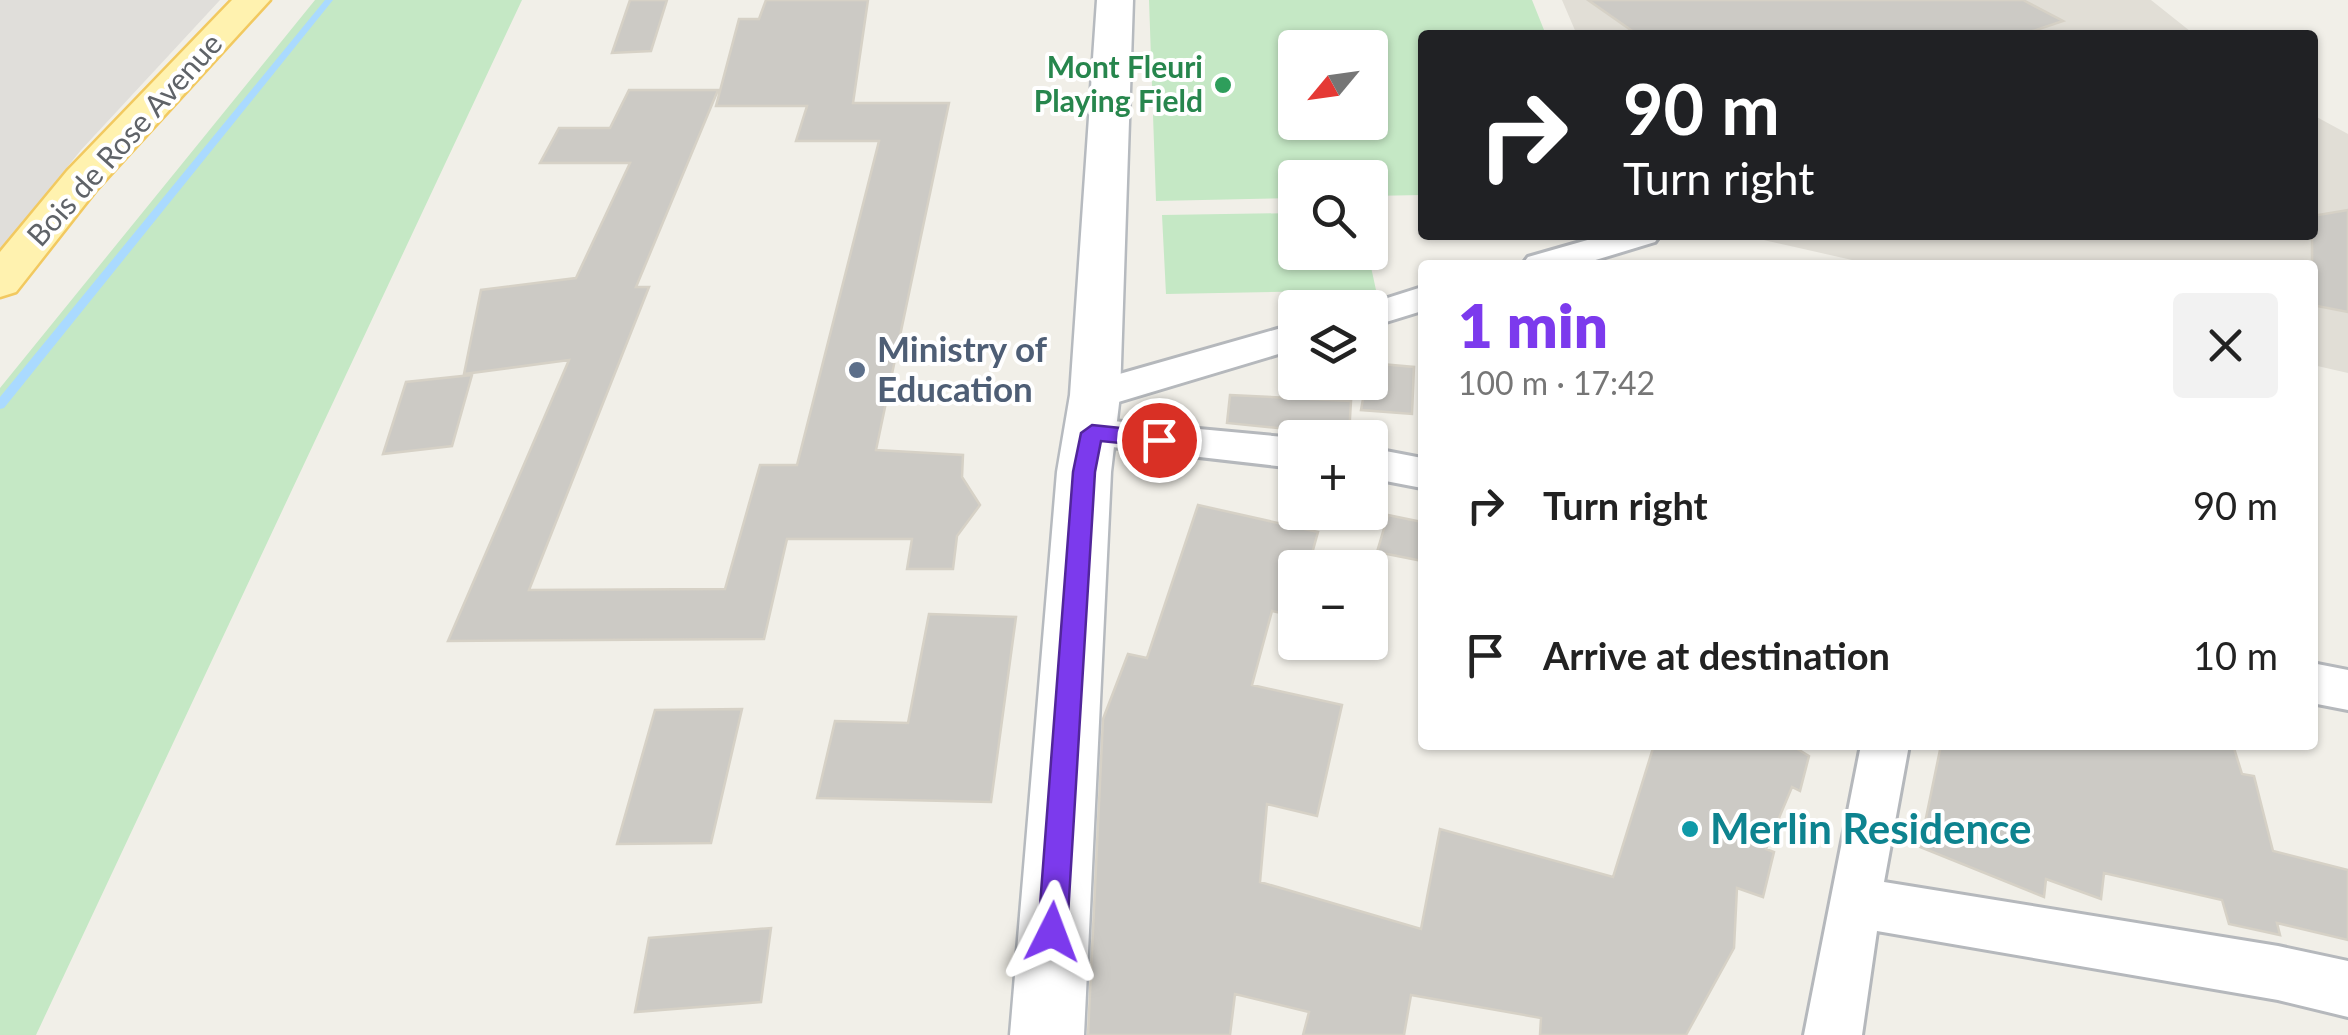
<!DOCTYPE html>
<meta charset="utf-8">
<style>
:root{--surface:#fff;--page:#f2f2f2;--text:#222;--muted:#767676;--accent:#7c3aed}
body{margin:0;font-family:Lato,sans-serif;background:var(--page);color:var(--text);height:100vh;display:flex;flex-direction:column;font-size:38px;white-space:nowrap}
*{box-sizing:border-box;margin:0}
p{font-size:32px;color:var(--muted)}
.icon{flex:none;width:55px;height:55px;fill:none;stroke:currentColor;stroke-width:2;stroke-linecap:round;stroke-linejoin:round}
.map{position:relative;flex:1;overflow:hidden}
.drawer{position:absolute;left:1418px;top:260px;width:900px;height:490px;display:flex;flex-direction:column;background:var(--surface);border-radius:10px;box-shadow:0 2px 8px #0004}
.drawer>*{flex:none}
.top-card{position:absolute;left:1418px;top:30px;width:900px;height:210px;border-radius:10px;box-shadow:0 2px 8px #0004;background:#202124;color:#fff;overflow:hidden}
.needle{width:65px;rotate:241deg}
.fabs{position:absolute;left:1278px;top:30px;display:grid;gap:20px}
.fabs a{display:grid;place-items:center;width:110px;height:110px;border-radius:10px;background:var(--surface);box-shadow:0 2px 8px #0004;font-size:50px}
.pin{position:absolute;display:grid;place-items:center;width:85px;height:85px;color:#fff;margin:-42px;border:5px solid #fff;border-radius:50%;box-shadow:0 2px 10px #0007}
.me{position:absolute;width:110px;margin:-55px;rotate:3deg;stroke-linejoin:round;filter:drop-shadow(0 0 8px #0008)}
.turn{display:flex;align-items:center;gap:35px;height:210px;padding:0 40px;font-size:45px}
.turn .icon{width:130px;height:130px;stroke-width:2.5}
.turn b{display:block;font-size:70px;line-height:85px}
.round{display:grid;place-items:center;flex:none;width:105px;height:105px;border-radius:10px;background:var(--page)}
.headline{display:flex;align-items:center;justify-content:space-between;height:170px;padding:0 40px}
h1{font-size:60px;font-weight:800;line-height:75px;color:var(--accent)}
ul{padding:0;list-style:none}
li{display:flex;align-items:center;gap:30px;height:150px;padding:0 40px}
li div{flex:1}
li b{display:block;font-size:38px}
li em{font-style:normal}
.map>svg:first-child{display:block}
.industrial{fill:#e0deda}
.education{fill:#e1ded6}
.green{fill:#c5e8c5;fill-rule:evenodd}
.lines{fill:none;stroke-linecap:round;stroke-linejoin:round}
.stream{fill:#aadaff;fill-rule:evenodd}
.building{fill:#cccac5;stroke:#d6d1c6;stroke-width:2.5}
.street-casing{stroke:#b5b8bc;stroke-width:6}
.secondary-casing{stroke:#b6babf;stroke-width:5}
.primary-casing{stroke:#f2c960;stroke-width:5}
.street{fill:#fff;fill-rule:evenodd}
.secondary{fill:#fff;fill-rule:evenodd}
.primary{fill:#fff2af;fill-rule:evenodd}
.route{fill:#7c3aed;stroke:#51269a;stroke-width:2.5}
.leisure-dot{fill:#2e9e5b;stroke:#fff;stroke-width:4}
.service-dot{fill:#5c6f8a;stroke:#fff;stroke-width:4}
.culture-dot{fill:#0f9aa8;stroke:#fff;stroke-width:4}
.labels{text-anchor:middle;stroke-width:8;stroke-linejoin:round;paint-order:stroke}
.far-leisure-label{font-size:30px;font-weight:bold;fill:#27864d;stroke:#fff;text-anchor:end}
.far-street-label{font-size:30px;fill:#5f6368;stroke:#fff}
.service-label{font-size:35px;font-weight:bold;fill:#4e5e75;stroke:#fff;text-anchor:start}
.near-culture-label{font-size:42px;font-weight:bold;fill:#0d838f;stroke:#fff;text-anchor:start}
</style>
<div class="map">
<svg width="2348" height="1035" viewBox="0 0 2348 1035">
<rect width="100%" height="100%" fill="#f1efe8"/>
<!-- industrial -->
<path class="industrial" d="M0,0h220l-139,150 -81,101z"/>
<!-- education -->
<path class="education" d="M1562,0h589l44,35h-618z
M2313,115l35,19v239l-35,-8 -1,-100h-438l-132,-30h570z"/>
<!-- green -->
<path class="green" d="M315,0h207l-486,1035h-36v-647z
M1149,0h383l14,35h-124v160l-52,1v-18h-75v20l-139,3zM1295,48h75v74h-75z
M1295,213v39l73,1 8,37 -210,4 -4,-79z"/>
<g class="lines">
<!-- stream -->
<path class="stream" d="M325,0h8l-329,408 -4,1v-12z"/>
</g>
<!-- building -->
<path class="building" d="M630,0h37l-16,51 -39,2z
M766,0h102l-15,103h96l-73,347 87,5 -1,22 18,28 -23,31 -4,33h-46l5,-30h-125l-23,100 -316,2 121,-281 -105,14 17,-84 95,-12 54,-115h-90l19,-35h51l19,-38h89l-82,197h13l-120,303 196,-1 35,-124h37l82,-324h-83l11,-35h-91l23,-87h20z
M1588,0h435l40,21 -42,14h-383z
M2348,210v102l-36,-7v-89z
M1370,363l44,4 -2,47 -51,-4 5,-28h4z
M472,375l-20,71 -69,8 23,-72z
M1230,395l121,6 -2,34 -122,-12z
M1198,505l120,27 -10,36h-13v48l-23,-5 -20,74 90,20 -25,111 -50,-12 -7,78 161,47 19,-100 173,48 41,-132h137l18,11 -9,35 -8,-4 -26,62 8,3 -11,45 -26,-9 -3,60 -48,87h-146l1,-17 -130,-23 -7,40h-101l6,-23 -74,-18 -5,41h-142l15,-316 25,-65 19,4z
M1388,515l34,7v39l-45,-9z
M929,614l87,3 -25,185 -174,-4 18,-77 73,2z
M742,709l-31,134 -94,1 38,-134z
M1941,745h292l9,29 12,2 19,75 75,19v70l-71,-17 3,12 -51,-11 -7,-24 -118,-27 -3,26 -55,-20 -2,18 -124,-50z
M771,928l-10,74 -126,10 14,-74z"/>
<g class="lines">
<!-- street casing -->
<g class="street-casing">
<path id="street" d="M1605,235h55l-5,7 -76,23h-57l6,-8z
M1422,287v24l-52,16v-19h-14z
M1295,324v25l-200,60 -14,-4 -6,-10 6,-10z
M1091,419l204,19v30l-218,-25 -6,-10 6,-10z
M1370,448l52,10v30l-52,-10z
M2312,663l36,7v40l-36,-7z
M1861,745h48l-25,137 394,64 70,15v56l-70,-17 -401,-69 -15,104h-58z"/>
</g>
<!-- secondary casing -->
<g class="secondary-casing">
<path id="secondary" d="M1097,0h36l-13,395 -9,77 -27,563h-74l47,-563 13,-77z"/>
</g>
<!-- primary casing -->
<g class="primary-casing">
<path id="primary" d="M232,0h38l-173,189 -81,103 -16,5v-45l67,-81z"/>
</g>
<!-- street -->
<use href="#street" class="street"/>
<!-- secondary -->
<use href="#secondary" class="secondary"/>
<!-- primary -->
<use href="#primary" class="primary"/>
</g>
<!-- route -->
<path class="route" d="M1092,425l67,7 11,8 -11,7 -58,-6 -6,31 -28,460 -4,10 -11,4 -10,-4 -4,-10 35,-460 8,-39z"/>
<!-- markers -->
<circle class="leisure-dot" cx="1223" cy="85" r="10"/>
<circle class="service-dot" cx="857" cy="370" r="10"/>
<circle class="culture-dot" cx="1690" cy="829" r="10"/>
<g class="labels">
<!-- far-leisure labels -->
<g class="far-leisure-label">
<text x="1203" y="78">Mont Fleuri<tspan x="1203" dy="34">Playing Field</tspan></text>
</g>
<!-- far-street labels -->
<g class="far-street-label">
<text transform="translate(125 140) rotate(-48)" y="10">Bois de Rose Avenue</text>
</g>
<!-- service labels -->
<g class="service-label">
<text x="877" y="362">Ministry of<tspan x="877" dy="40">Education</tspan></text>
</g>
<!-- near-culture labels -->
<g class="near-culture-label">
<text x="1710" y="844">Merlin Residence</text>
</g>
</g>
</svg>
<div class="fabs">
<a><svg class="needle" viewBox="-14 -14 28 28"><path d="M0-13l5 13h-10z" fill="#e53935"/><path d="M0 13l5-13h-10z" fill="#767676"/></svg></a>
<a><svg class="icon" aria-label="search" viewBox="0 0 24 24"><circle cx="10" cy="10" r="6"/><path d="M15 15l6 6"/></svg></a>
<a><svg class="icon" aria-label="layers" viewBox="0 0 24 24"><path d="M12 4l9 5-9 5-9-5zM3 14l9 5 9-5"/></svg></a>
<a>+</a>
<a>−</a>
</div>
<div class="pin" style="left:1159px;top:440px;background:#d93025"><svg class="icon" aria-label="arrive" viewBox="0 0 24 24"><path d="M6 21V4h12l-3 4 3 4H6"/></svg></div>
<svg class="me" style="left:1052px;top:932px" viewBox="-20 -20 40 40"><path d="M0-17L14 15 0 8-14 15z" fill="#7c3aed" stroke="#fff" stroke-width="4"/></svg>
<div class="top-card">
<div class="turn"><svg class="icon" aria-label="right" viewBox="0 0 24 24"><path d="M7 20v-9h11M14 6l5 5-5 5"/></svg><div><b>90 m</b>Turn right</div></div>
</div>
<section class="drawer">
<div class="headline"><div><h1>1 min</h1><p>100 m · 17:42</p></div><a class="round"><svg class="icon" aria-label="close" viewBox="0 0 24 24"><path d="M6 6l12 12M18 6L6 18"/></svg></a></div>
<ul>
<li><svg class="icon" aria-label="right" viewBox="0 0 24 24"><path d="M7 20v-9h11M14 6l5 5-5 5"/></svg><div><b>Turn right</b></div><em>90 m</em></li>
<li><svg class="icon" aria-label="arrive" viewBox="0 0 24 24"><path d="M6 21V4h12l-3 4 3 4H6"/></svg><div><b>Arrive at destination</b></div><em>10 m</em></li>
</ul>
</section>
</div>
